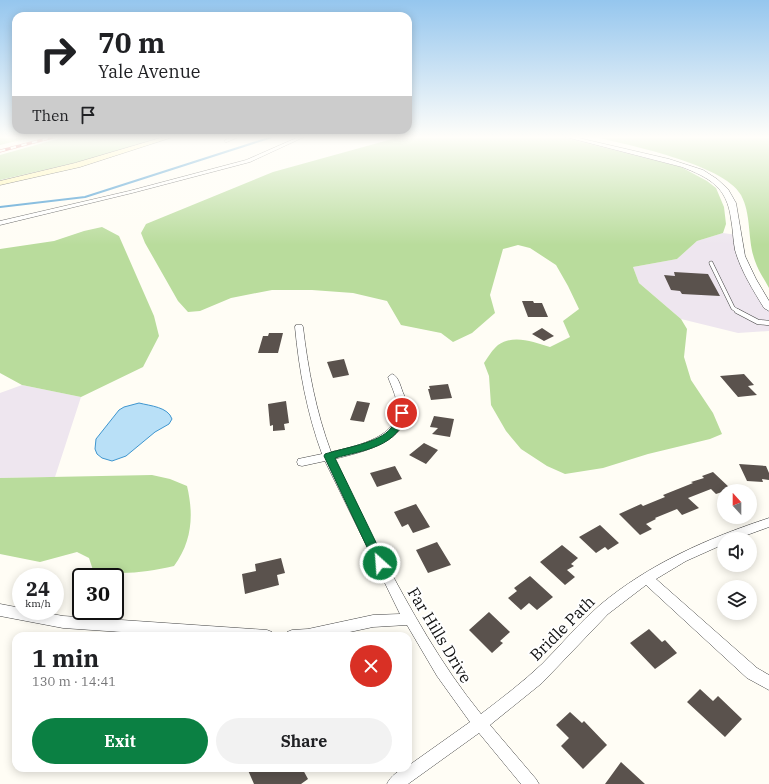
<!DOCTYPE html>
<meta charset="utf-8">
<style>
:root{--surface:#fff;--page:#f2f2f2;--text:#202124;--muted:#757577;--accent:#0b8043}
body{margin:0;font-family:"IBM Plex Serif",serif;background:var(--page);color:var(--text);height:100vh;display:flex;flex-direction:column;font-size:15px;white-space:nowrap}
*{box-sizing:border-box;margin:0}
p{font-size:13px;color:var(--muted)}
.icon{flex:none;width:22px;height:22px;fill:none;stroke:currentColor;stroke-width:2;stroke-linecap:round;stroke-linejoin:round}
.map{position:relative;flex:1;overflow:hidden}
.side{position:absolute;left:12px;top:632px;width:400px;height:140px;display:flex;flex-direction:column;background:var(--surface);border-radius:12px;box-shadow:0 2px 10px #0003}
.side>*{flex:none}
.banner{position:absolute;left:12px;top:12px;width:400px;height:122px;border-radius:12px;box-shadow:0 2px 10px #0003;background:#fff;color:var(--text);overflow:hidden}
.needle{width:26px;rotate:339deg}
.fabs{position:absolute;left:717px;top:484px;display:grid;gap:8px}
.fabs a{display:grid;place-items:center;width:40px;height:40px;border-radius:50%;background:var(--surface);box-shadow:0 2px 10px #0003;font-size:20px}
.speed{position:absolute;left:12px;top:568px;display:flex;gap:8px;font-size:20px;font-weight:700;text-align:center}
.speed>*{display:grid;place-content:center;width:52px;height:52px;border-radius:50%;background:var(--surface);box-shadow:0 2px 10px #0003;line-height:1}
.speed small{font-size:10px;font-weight:400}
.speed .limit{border:2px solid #111;border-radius:6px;background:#fff;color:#111}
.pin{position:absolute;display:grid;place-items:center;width:34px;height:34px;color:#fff;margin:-17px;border:2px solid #fff;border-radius:50%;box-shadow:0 1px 4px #0007}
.me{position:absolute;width:44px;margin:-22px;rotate:334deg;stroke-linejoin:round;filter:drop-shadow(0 0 3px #0008)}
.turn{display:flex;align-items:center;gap:14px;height:84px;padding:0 20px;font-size:18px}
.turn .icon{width:52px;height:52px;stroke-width:2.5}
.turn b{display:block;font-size:28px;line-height:34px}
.then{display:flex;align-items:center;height:38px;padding:0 20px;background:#0003;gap:8px;font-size:15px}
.round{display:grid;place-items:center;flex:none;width:42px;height:42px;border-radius:21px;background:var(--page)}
.overview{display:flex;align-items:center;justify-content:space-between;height:68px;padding:0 20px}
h1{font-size:24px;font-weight:700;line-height:30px}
.primary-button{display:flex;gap:8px;margin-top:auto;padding:8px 20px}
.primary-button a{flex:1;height:46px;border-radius:24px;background:var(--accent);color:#fff;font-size:16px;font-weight:700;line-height:46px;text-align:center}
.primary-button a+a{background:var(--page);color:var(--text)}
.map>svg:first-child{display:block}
.industrial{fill:#eee6ef}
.forest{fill:#b9dc9c}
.water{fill:#b9e0f7;stroke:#3f96cf}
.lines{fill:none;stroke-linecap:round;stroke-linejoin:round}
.stream{stroke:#3f96cf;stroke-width:2}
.building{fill:#5a524d}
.service-far2-casing{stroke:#444;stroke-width:3}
.service-far1-casing{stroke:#444;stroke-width:4.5}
.service-casing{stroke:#444;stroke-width:5.5}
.minor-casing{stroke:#444;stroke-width:1}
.tertiary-casing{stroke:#444;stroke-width:1}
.secondary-casing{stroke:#333;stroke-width:1}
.service-far2{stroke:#fff;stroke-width:2.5}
.service-far1{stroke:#fff;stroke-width:3.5}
.service{stroke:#fff;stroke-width:4.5}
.minor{fill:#fff;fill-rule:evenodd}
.tertiary{fill:#fff;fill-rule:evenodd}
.secondary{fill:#fff6b0;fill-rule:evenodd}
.rail-casing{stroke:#c4262e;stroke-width:3}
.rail{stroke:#fff;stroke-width:2;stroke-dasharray:5.5;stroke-linecap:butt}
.route{fill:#0b8043;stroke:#07532c}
.labels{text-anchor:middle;stroke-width:4;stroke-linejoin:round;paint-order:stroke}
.near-street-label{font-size:16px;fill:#111;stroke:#fff}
</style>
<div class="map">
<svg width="769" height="784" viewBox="0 0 769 784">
<rect width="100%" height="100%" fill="#fffdf5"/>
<!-- industrial -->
<path class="industrial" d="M723,233l14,2 2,14 30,59v23l-31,2 -57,-14 -42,-36 -6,-16 44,-8 20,-18z
M22,385l59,12 -26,80 -55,1v-85z"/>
<!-- forest -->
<path class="forest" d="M0,136h37l-37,9z
M68,136h97l-87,26 -78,18v-25z
M403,136h155l123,31 26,14 9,7 8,19 2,17 -3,9 -26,8 -20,18 -44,8 6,16 42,36 6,10 -3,28 7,23 22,33 9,21 -12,5 -62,15 -45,14 -38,6 -18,-8 -26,-17 -15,-18 -15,-26 -2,-29 -5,-13c4,-6 9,-14 14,-18 16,-11 35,-3 52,2l20,-10 -7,-16 16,-12 -11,-23 -12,-21 -26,-17 -12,-3 -15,4 -13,46 5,18 -23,20 -19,9 -12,-9 -40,-8 -14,-24 -34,-8 -41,-3h-40l-41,8 -31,13 -12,1 -10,-11 -33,-58 -4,-10 5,-9 127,-52z
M590,136h179v152c-5,-9 -11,-18 -14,-27 -8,-22 -3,-45 -14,-66 -17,-31 -116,-51 -151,-59z
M102,227l17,9 35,80 5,20 -16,31 -62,30 -59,-12 -22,-12v-124l54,-8 30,-10z
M152,475l18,4 17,7c7,29 5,56 -13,80 -27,6 -54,10 -81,4l-4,-12 -12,-6 -37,10 -40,-8v-76z"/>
<!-- water -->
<path class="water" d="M139,403c12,3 29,4 33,16l-3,5 -14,8 -29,24 -14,5 -10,-3 -5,-4 -2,-5 1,-10 23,-29 5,-3z"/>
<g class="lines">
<!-- stream -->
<path class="stream" d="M0,207l85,-10 190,-61"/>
</g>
<!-- building -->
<path class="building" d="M674,272l34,2 12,22 -38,-2 -2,-3 -9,-1 -7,-15 11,1z
M522,301h11l1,2h8l6,14h-20z
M542,328l12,8 -10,5 -12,-7z
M269,333h14l-5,20h-20l5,-17h5z
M344,359l5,16 -16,3 -6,-16z
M744,374l10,11 -6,1 9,9 -19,2 -18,-21z
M448,384l4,14 -21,2 -3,-11h2l-1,-3z
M286,401l3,22 -5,1 1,6 -12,1v-6l-3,1 -2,-22z
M357,401l13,2 -6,19 -14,-2z
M434,416l20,3 -4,18 -18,-3 6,-6 -8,-1z
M424,443l14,7 -12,14 -17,-9z
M739,464l27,2 3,7v7l-7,-1 1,3 -16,-1z
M395,466l7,13 -25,8 -7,-14z
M713,472l18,17 -15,5 -5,-5 -23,9 11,10 -17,7 -5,-6 -22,9 1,1 -10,5 6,5 -12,6 -21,-21 22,-10 2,2 22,-9 -2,-2 30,-12 -2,-1 13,-4 -2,-2z
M416,504l14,23 -17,6 -5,-9 -6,3 -8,-15z
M600,525l19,18 -11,7 -3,-3 -9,6 -17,-16z
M437,542l14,23 -23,8 -12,-23z
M562,545l16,13 -7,6 3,2 -7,4 8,7 -10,8 -25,-23z
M281,558l4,15 -8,2 2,10 -34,9 -3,-20 14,-3 -1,-7z
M530,576l23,21 -16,13 -8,-7 -8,7 -13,-12 9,-7 -3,-3z
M489,612l21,20 -10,9 3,2 -11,10 -23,-23z
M649,629l13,13 3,-2 12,13 -22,16 -25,-26z
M700,689l13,12 5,-5 24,23 -17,18 -38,-35z
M570,712l12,11 2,-2 23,24 -24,24 -22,-23 8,-8 -13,-13z
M621,762l24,22h-40z
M247,768h55l6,11 -7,5h-47z"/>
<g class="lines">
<!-- service-far2 casing -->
<g class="service-far2-casing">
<path id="service-far2" d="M226,141l12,-5"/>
</g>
<!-- service-far1 casing -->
<g class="service-far1-casing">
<path id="service-far1" d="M711,263l22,45 6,4"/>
</g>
<!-- service casing -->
<g class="service-casing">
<path id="service" d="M737,311l21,11 11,1"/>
</g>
<!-- minor casing -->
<g class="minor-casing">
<path id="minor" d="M301,136h5l-56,26 -118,31 -132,32v-4l129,-30 117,-31z
M296,325h6l1,2c5,42 13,85 28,125 21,-5 63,-13 66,-39 2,-12 -5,-25 -9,-36l4,-3c7,2 9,15 12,21 15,45 -38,56 -70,64 14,32 31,64 47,95 30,56 60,111 100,160 21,-16 42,-32 61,-50 20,-20 37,-41 58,-59 49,-41 108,-67 169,-87v9l-33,12h-12v5l-38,17 -30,18 101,89 12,7v15l-22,-12 -101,-93 -38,29 -66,69 -52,42 46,54 3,5h-18l-42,-51 -71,51h-21c3,-7 13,-16 21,-16v-2l62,-44 -33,-46 -30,-51 -34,2 -42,9h-45l1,-4 5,-2 16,-1 65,-14 27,-1 -75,-153 -23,5 -4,-1 -1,-3 1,-3 24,-5c-15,-41 -23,-84 -27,-127z
M0,604l21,4v3h15l27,5 204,14 5,2 1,4h-93l-117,-8 -63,-12z"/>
</g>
<!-- tertiary casing -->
<g class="tertiary-casing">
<path id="tertiary" d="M562,136h8l99,23 34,11 14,9 11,10 8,14 9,53 11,23 13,22v10l-5,-3c-11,-18 -23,-37 -29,-58 -2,-10 -2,-21 -4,-31 -4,-32 -21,-41 -49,-52z"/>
</g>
<!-- secondary casing -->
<g class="secondary-casing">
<path id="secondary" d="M167,136h9l-96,31 -80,18v-4l75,-18z"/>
</g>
<!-- service-far2 -->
<use href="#service-far2" class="service-far2"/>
<!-- service-far1 -->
<use href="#service-far1" class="service-far1"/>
<!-- service -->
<use href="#service" class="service"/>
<!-- minor -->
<use href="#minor" class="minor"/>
<!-- tertiary -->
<use href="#tertiary" class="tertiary"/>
<!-- secondary -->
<use href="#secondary" class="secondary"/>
<!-- rail casing -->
<g class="rail-casing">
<path id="rail" d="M0,151l57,-15"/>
</g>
<!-- rail -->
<use href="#rail" class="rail"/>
</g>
<!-- sky -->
<linearGradient id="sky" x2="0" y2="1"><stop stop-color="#95c6ee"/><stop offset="0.56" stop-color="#fffefa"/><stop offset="1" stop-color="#fffefa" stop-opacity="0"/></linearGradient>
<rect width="769" height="245" fill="url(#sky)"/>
<!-- route -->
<path class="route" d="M402,410l4,3c-7,34 -42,37 -71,45l51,105 -2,3 -4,2 -4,-2 -52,-110 1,-2c18,-6 55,-11 66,-26 4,-5 5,-10 6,-15z"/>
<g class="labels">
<!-- near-street labels -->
<g class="near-street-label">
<text transform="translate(562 628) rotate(-45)" y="6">Bridle Path</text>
<text transform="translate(440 635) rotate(59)" y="6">Far Hills Drive</text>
</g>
</g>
</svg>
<div class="fabs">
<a><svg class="needle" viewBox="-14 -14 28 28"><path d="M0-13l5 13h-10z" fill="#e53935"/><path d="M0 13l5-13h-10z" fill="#757577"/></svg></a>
<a><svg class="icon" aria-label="sound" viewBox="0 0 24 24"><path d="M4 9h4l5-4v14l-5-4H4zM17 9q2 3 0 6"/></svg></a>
<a><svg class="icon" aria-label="layers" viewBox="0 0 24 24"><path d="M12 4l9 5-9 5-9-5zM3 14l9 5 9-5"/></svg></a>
</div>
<div class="speed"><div>24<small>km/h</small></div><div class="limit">30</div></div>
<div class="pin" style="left:402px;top:413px;background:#d93025"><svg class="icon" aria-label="arrive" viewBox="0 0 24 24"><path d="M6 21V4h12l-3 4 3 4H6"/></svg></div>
<svg class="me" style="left:380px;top:563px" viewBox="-20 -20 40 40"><circle r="17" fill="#0b8043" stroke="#fff" stroke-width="3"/><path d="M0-11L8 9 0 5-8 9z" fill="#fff"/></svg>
<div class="banner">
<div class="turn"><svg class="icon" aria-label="right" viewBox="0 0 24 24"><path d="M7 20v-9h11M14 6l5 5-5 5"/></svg><div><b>70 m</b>Yale Avenue</div></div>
<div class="then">Then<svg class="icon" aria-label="arrive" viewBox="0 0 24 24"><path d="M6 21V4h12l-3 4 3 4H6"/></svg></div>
</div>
<section class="side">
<div class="overview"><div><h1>1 min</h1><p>130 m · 14:41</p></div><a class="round" style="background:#d93025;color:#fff"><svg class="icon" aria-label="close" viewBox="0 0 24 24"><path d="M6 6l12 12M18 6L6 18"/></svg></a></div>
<div class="primary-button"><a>Exit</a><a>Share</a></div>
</section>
</div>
